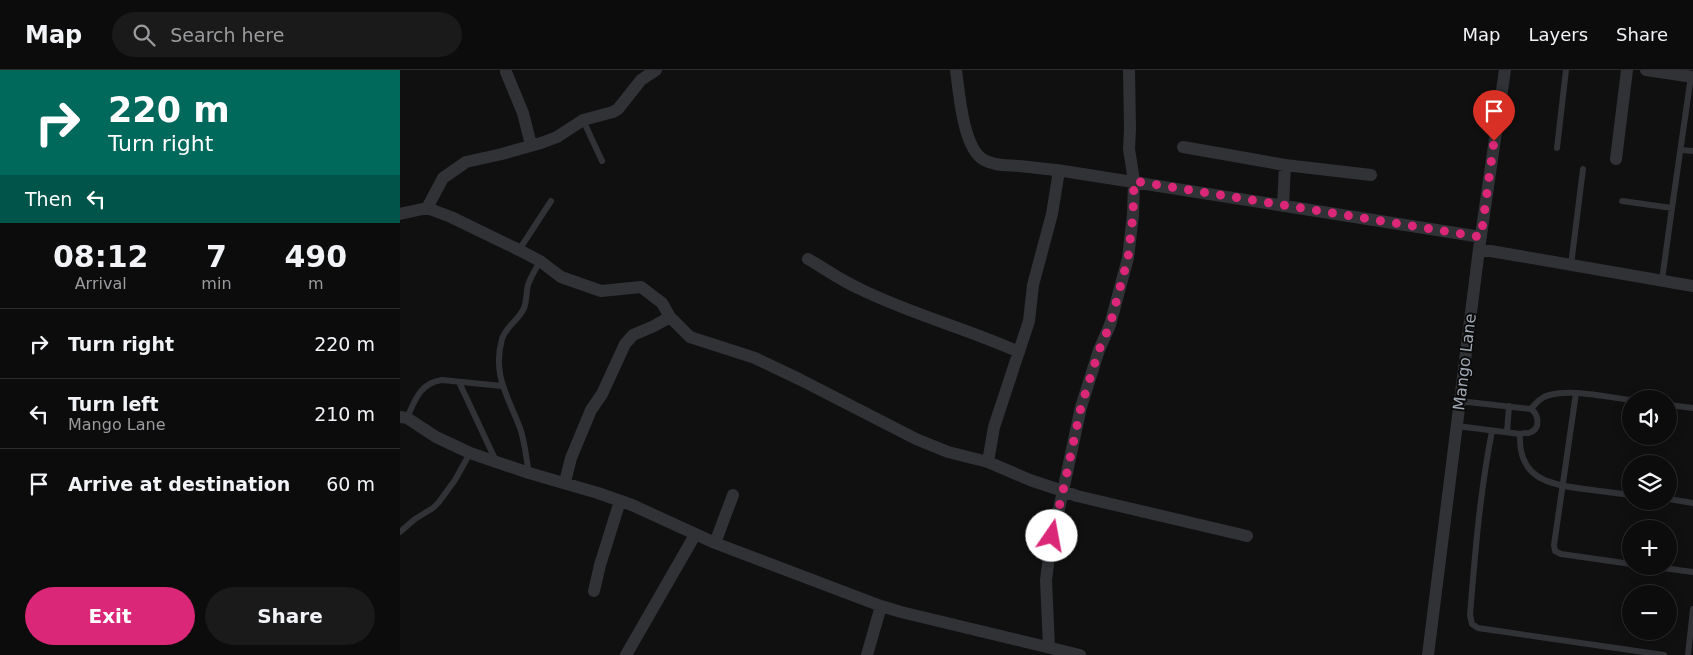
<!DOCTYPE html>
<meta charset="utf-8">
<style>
:root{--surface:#0c0c0d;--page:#1a1a1b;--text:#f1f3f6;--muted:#9a9b9d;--line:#2c2c2e;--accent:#db2777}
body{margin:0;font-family:"DejaVu Sans",sans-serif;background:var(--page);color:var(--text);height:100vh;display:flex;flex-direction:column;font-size:19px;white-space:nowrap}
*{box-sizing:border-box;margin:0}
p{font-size:16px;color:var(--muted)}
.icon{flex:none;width:28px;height:28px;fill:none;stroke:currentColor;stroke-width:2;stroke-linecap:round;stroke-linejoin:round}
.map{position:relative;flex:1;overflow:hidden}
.side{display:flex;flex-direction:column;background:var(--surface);width:400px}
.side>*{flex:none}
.top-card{background:#00695c;color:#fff;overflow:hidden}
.buttons{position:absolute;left:1222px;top:320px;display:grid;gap:10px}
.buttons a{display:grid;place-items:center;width:55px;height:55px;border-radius:50%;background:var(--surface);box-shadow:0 2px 12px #0003,0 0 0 1px var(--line);font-size:25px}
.pin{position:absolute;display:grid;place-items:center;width:42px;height:42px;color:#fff;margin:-51px -21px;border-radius:50% 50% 50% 0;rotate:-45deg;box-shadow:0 0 5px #0007}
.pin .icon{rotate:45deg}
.me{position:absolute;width:55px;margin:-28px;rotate:12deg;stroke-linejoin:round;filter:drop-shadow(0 0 4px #0008)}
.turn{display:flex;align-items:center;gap:18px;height:105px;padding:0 25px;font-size:22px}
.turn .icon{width:65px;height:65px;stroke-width:2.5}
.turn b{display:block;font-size:35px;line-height:42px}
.then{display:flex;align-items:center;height:48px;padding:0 25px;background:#0003;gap:10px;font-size:19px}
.eta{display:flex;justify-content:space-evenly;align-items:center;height:85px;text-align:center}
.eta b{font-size:30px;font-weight:700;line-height:35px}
.action{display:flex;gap:10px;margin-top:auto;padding:10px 25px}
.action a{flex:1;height:58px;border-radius:30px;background:var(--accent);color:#fff;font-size:20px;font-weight:700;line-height:58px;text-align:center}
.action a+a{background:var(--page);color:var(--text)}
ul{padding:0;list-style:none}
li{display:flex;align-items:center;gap:15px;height:70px;padding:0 25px;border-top:1px solid var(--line)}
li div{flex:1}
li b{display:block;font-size:19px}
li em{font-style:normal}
header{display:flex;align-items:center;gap:30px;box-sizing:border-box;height:70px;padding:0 25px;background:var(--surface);border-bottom:1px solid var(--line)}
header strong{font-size:24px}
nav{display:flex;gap:28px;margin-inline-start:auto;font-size:18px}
.search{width:350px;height:45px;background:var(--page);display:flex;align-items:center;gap:12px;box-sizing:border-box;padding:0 18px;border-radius:28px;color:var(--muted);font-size:19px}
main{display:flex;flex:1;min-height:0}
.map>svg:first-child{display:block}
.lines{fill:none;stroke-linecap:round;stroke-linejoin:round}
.lane{stroke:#303236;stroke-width:6}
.street{stroke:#303236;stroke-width:12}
.route{stroke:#db2777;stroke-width:9;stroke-dasharray:0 16.2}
.labels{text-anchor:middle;stroke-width:4;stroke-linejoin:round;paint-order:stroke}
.street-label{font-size:16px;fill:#a0a9b3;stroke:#0b0b0c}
</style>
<header>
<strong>Map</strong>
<div class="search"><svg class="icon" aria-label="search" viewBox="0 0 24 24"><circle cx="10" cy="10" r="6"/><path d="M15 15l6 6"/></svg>Search here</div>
<nav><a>Map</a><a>Layers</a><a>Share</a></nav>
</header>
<main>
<section class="side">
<div class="top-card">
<div class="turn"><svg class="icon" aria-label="right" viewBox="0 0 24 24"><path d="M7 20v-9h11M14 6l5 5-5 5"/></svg><div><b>220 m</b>Turn right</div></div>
<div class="then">Then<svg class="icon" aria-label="left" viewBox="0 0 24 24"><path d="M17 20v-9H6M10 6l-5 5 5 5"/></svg></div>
</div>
<div class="eta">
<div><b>08:12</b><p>Arrival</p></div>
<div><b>7</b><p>min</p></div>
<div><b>490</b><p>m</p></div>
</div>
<ul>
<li><svg class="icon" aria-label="right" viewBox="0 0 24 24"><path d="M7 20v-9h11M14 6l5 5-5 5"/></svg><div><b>Turn right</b></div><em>220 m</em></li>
<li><svg class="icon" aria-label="left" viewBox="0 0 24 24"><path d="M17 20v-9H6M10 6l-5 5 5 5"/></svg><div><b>Turn left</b><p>Mango Lane</p></div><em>210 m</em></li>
<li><svg class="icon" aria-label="arrive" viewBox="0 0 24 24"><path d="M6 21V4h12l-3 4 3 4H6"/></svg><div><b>Arrive at destination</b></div><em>60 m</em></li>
</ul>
<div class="action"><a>Exit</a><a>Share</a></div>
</section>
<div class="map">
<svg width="1293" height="585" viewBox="0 0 1293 585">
<rect width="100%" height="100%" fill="#101011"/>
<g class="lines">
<!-- lane -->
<path class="lane" d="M183,50l19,41
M1157,78l9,-78
M1281,80l12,1
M1222,131l50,7 -10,72
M1272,138l19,-132
M119,180l32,-49
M1171,195l12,-96
M59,312l37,79
M1176,323l-22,152 1,6 6,3 70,10
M1269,335l24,3
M1131,339c5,-6 10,-12 18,-14 26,-6 56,2 82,5
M7,348c8,-18 13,-35 35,-38l60,6
M1057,356l63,8c3,-1 6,-1 9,-1 12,-4 10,-18 2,-24l-72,-8
M1092,361c-12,61 -17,122 -22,184l2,9 6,4 186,27
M1107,362l2,-26
M1120,364c-2,44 27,50 64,55 16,2 32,4 47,6
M129,403c-3,-15 -4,-31 -9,-45 -12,-32 -28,-53 -18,-89 4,-13 17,-19 22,-31 3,-7 2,-16 4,-23 3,-9 8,-16 12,-24
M1269,429l24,4
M0,462l15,-13 18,-11 6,-6 16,-22 15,-27
M1248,496l45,6
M1288,585l5,-46"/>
<!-- street -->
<path class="street" d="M556,0c3,22 7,79 28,90 11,6 22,5 34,6 13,1 26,3 39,4l1,7 -6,37 -19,71 -4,36 -35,106 -6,35
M729,0l1,59 -1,20 5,32 -1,34 -5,43 -18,67 -11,25 -18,57 -18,84 14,5 170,40
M1246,0l47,7
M106,2l17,41 8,32
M783,77l102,18 86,10
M1216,89l11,-89
M657,100l424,67
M883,136l2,-41
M27,138l16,-30 23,-16 36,-8 39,-11 16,-6 26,-17 30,-8 5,-3 23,-29 15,-10
M0,144l27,-6 24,9 68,33 21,11 21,16 40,14 40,-4 21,16 8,14 20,20 65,21 44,21 117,60 32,13 40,10 42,18 33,11 -13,58 -4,31 3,67
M1079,179l214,37
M408,189c16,9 32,21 50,29 52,26 108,40 161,64
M0,347l7,1 29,19 34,16 59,20 69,20 34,12 83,38 166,63 20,6 179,43
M165,412l6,-24 20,-48 11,-16 23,-50 8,-9 21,-9 16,-9
M315,473l18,-48
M194,521l6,-26 20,-64
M226,585l69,-120
M467,585l14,-49
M1028,585l51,-406 26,-179"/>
</g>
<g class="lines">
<!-- route -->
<path class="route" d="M652,466l11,-45 18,-84 18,-57 11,-25 18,-67 5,-43 1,-34 347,56 13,-96"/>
</g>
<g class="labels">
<!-- street labels -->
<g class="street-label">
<text transform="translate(1064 292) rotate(-83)" y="6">Mango Lane</text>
</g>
</g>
</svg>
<div class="buttons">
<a><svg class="icon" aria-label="sound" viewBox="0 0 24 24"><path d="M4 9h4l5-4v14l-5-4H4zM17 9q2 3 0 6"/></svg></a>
<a><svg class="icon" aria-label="layers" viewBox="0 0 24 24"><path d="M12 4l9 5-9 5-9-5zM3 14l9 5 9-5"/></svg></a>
<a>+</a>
<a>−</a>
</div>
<div class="pin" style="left:1094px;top:71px;background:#d93025"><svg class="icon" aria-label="arrive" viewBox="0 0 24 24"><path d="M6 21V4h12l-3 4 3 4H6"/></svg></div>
<svg class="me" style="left:652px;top:466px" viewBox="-20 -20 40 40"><circle r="19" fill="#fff"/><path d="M0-13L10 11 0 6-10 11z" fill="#db2777"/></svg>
</div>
</main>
